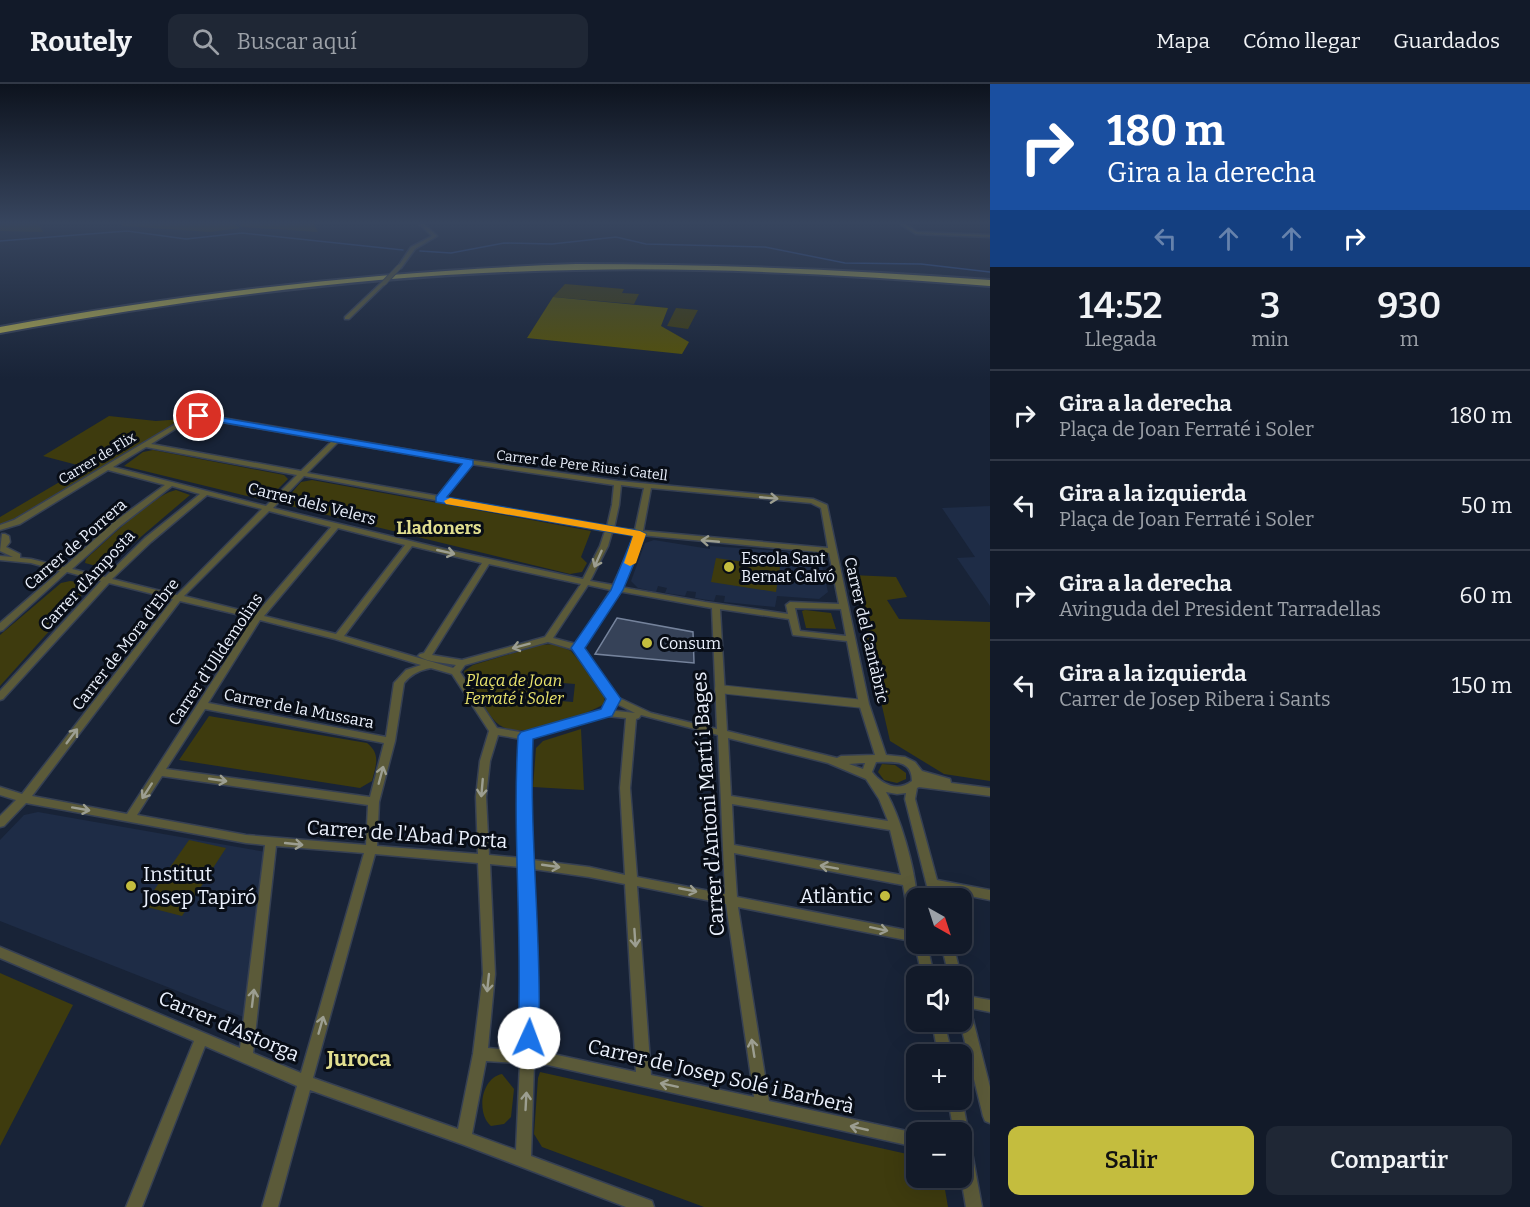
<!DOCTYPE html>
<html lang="es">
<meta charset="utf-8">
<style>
:root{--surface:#121a29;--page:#1f2735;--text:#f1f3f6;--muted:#9ca1a8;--line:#313846;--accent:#c4bd3e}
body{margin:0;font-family:Bitter,serif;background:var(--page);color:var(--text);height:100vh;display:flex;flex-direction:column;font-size:22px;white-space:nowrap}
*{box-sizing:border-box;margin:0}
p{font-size:20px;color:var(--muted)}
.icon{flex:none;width:33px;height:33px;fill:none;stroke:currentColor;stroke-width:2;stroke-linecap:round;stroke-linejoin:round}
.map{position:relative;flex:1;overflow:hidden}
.sheet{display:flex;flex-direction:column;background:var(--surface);width:540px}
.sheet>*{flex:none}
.banner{background:#1a4fa0;color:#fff;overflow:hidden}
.needle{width:39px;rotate:141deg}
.buttons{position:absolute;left:906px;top:804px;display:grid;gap:12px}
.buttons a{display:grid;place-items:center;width:66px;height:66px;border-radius:12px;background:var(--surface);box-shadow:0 6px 24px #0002,0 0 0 2px var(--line);font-size:30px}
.pin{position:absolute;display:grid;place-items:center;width:51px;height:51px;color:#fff;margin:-26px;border:3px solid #fff;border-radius:50%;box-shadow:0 2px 6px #0007}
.me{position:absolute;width:66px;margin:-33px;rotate:2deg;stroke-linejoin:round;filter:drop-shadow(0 0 4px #0008)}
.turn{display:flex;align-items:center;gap:21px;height:126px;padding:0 18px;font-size:27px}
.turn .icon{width:78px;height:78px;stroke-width:2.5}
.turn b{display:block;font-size:42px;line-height:51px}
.lanes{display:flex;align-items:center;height:57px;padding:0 18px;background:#0003;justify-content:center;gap:30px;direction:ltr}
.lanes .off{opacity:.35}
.eta{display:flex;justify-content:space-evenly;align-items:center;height:102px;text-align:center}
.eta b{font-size:36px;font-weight:600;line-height:42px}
.cta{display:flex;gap:12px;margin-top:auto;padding:12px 18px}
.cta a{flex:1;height:69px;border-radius:12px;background:var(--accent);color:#111;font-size:24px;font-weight:600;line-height:69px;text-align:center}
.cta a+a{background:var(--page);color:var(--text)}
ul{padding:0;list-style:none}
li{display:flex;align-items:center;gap:18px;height:90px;padding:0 18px;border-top:2px solid var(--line)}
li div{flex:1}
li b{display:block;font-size:22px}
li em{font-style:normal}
header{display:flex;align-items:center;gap:36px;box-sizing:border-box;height:84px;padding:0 30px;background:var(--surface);border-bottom:2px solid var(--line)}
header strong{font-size:28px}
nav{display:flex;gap:33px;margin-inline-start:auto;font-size:21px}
.search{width:420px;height:54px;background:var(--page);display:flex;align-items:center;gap:15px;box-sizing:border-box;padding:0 21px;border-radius:12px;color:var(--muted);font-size:22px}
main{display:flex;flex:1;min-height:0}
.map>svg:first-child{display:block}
.built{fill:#1e2c46}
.green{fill:#3e3b0e;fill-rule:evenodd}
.forest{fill:#555104}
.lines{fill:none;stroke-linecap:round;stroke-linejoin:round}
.stream{stroke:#2d4e8d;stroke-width:1.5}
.building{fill:#364258;stroke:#75839c;stroke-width:1.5}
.pedestrian-casing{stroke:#364053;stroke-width:10}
.minor-casing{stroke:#364053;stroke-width:3}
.motorway-casing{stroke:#364053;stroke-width:4}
.pedestrian{stroke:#5b5a39;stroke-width:8}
.minor{fill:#5b5a39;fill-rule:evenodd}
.motorway{fill:#aaa54c;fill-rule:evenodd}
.minor-bridge-casing{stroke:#364053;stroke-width:6;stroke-linecap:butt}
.minor-bridge{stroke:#5b5a39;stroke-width:4.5}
.oneway{stroke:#9c9e91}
.route{fill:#1a73e8;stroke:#114b97;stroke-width:1.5}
.slow{fill:#f59e0b}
.poi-dot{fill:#c4bd3e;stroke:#080d16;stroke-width:2}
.labels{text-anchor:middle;stroke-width:6;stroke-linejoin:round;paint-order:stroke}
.far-street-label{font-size:14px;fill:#ebf1fd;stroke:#080d16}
.street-label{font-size:16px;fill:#ebf1fd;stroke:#080d16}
.poi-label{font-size:16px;fill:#ebf1fd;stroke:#080d16;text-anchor:start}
.park-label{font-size:16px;font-style:italic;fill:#eae46c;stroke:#080d16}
.neighbourhood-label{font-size:18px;font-weight:bold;fill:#e1de8f;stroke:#080d16}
.near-street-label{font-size:20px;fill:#ebf1fd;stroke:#080d16}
.near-poi-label{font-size:20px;fill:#ebf1fd;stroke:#080d16;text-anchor:start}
.near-neighbourhood-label{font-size:21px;font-weight:bold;fill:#e1de8f;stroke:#080d16}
</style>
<header>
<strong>Routely</strong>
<div class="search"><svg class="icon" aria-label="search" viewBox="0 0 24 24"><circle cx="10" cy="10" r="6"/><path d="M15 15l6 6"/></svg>Buscar aquí</div>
<nav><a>Mapa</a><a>Cómo llegar</a><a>Guardados</a></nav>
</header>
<main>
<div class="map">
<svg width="990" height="1123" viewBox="0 0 990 1123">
<rect width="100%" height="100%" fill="#182337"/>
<!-- built -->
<path class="built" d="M990,422v100l-33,-48 18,-1 -33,-49z
M654,456l56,9v-3l100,7 11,8 7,31 -9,7 -42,-3 -2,11 -51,-5 1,-6 -9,-1 -2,6 -19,-3 1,-6 -9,-1 -2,5 -20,-3 2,-5 -9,-2 -2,6 -18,-4 -7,-7 14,-38z
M38,728l228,40 -20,166 -246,-97v-81l24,-25z"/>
<!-- green -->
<path class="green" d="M0,138h37l6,10 -43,-1z
M119,138h113l8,6 -30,4 -87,-6z
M236,138h77l5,10 -76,-5z
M565,200l59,5 -2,4 17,1 -5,10 -81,-7z
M676,224l22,2 -10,19 -21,-3z
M109,332l47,5 27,-2 -183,108v-10l85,-50 -42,-11z
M153,366l131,25 4,4 -18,18 -11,2 -135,-33 19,-14z
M312,396l279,51 -10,26 6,6 -5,9 -12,2 -288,-70 19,-22z
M176,406l14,5 -81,69 -9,3 -15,-4 1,-4c19,-17 68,-65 90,-69z
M716,474l64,9 -4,25 -65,-10z
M852,491l44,2 11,20 -20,3 12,19 91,3v159l-46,-7 -54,-33z
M70,497l15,2 2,6 -87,97v-51l61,-52z
M805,526l26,3 5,16 -30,-1 -4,-17z
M555,560l16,7 34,41 -1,12c-21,12 -79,35 -101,23 -10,-5 -15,-15 -21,-24 -8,-10 -15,-19 -18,-32l9,-6 67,-20zM551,598l24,2 -2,18 -25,-2z
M209,632l158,27c14,11 9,22 5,38l-12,7 -181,-28z
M581,645l3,61 -51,-3 3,-39 7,-7z
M882,680l13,1 11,8v6l-9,4 -13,-3 -6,-8z
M189,756l37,8 -44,68 -39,-10z
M0,889l73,32 -73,141z
M540,988l376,84v22h27l5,29h-244l-162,-60 -8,-13 4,-56z
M502,990l12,15 -3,28 -7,7 -13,2c-15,-13 -10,-48 11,-52z"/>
<!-- forest -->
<path class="forest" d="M553,213l115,11 -7,18 28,16 -7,12 -155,-16z"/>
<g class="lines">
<!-- stream -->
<path class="stream" d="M0,157l127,-10 59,8 56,-6 161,17
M420,167l31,2 53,-10 48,1 64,-7 30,7 119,3 80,16 76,1 69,8"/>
</g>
<!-- building -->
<path class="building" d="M617,534l76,14 1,31 -99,-9z"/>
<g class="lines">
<!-- pedestrian casing -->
<g class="pedestrian-casing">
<path id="pedestrian" d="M719,605l145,15"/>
</g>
<!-- minor casing -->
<g class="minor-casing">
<path id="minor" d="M417,138h5l15,14 -22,13 -14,19h-4l14,-21 21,-11z
M897,138h5l15,10 73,3v2l-74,-3z
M382,198l4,1 -37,36h-4v-2z
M199,330l270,46 149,21 195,18 14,6 42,199 17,51 19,2 10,5 7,9 28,8 1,4 39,5v8l-71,-9 -2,1 -2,11 22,81 53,10v10l-50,-10 2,8h-12l-25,-99 1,-6 -9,1 -11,-2c15,26 28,74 31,104 0,10 -1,22 -1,33l-4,-1 -2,-4 -7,-39 -169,-32 3,44 179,35v12h11l7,32h-12l-7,-32 1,-2 -178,-35 31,194 147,32v14l-368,-82 -14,-1 -3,92 121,45 2,6h-28l-162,-62 -154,-55 -32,117h-16l35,-121 -92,-40 -63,161h-16l68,-166 -194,-83v-11l240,101 25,-203 -19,-2 -220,-40 -22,23 -4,1v-11l16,-16 -16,-5v-8l22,7 151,-195 -64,-16 -106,116 -3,1v-9l101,-110 -34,-9 -64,58 -3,1v-8l60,-52 -29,-8 -31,-3v-4l13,1 -13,-6 2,-17h3l4,2 1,6 -4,5 14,7v4l11,1 33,8 50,-45 51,-37 -57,-15 -88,54 -20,6v-5l14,-5 170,-101zM199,334l133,23 -31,30 -150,-27 37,-23zM338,358l126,21 -26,33 -131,-23zM146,363l151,28 -31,31 -153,-39zM471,380l143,21 -2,20 -5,22 -162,-29zM304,392l301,55 -5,15 -17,33 -135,-29 -175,-42zM621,401l23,3 -9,42 -21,-2 5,-23zM172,402l28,8 -55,44 -40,39 -33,-8 48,-43zM651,404l160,15 10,5 7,40 -185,-17zM207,411l55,14 -85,86 -65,-16 39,-37zM269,427l62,16 -75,87 -72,-18zM338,444l67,17 -69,89 -72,-18zM612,448l22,2 -6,19 -15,32 -23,-4 18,-35zM641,451l188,18 10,51 -49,-2 -4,3 2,9 -83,-12 -85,-15 16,-34zM412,462l70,17 -58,90 -4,1 -2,2c10,6 26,7 38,9l-3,3 -109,-32zM489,480l92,20 -36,53 -83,23 -30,-5zM588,501l23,5 -35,54 -23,-6zM618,507l94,17 5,121 -66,-16 -34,-16 -34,-49zM180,517l73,17 -126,196 -95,-18zM795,524l46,1 5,27 -46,-5zM720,525l69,10 4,16 54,6 12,63 16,51 -34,1 -4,2 -110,-27zM260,536l75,19 86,26 -15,5 -12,13 -8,54 -178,-34zM548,558l27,8 36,51 24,12 -28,-3 -81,23 -29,-5 -37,-56 5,-7zM431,584l21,6 37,57 -9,30 -4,36 2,57 -101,-8 2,-44 16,-61 9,-58c7,-9 16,-13 27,-15zM205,625l179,34 -14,54 -204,-28zM641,631l77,20 7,159 -88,-17 -7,-89 6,-69 3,-1zM607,632l19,2 -6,70 5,87 -36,-8 -56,-7 -4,-84 2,-38zM498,651l23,4 -2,37 2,82 -32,-3 -3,-58 4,-36zM728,654l100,25 38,16 13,20 9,22 -157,-25zM876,678c17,0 36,-3 36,19 -14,11 -30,4 -40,-9zM861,679h4l-2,6 -14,-5zM162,692l206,29 -2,40 -120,-10 -109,-20zM732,720l158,26 11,45 -167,-30zM276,762l88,7 -63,220 -48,-20zM375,770l103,9 5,111 -10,80 -15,75 -145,-51zM490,780l31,3 4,113 -4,71 -33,-3 7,-74zM533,785l56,8 36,7 11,188 -88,-19 -13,-1 2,-72zM637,802l89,18 28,193 -103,-22zM486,977l34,2 -4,87 -44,-16z
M941,860h12l8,32h-12z
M962,911l28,5v12l-20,-4 20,79v36l-5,-2 -2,-5 -23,-94h2z
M932,938h12l8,32h-14z
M962,1014l20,109h-16l-5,-29 1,-46h-8l-6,-32z"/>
</g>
<!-- motorway casing -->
<g class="motorway-casing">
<path id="motorway" d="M576,180c138,0 276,6 414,16v6c-138,-11 -276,-19 -414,-16 -194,3 -386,28 -576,63v-6c191,-35 382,-56 576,-63z"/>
</g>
<!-- pedestrian -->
<use href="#pedestrian" class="pedestrian"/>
<!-- minor -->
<use href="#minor" class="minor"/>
<!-- motorway -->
<use href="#motorway" class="motorway"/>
<!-- minor-bridge casing -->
<g class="minor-bridge-casing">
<path id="minor-bridge" d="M384,199l15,-16"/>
</g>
<!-- minor-bridge -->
<use href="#minor-bridge" class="minor-bridge"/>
</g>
<!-- one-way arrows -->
<defs><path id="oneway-shaft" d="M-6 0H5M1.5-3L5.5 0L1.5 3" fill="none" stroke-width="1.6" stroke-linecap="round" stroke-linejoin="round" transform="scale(1.5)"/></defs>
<g class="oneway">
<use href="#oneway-shaft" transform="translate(769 414) rotate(5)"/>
<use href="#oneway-shaft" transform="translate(710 457) rotate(-175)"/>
<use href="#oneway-shaft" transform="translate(446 468) rotate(13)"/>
<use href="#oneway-shaft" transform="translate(598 475) rotate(114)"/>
<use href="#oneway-shaft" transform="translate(521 562) rotate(165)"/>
<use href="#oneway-shaft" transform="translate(72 652) rotate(-53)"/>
<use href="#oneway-shaft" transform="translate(381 691) rotate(-75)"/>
<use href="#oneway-shaft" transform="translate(218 696) rotate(8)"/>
<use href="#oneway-shaft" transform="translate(482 704) rotate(95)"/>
<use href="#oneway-shaft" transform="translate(147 707) rotate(123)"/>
<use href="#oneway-shaft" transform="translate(81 725) rotate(10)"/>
<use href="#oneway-shaft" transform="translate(294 760) rotate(6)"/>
<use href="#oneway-shaft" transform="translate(551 782) rotate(8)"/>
<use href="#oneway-shaft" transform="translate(829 783) rotate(-170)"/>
<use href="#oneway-shaft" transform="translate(688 806) rotate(11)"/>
<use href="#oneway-shaft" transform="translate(879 845) rotate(12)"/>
<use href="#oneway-shaft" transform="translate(635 854) rotate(86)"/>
<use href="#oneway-shaft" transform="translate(488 899) rotate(96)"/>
<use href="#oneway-shaft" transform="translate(253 914) rotate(-83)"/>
<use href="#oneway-shaft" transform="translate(321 941) rotate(-74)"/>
<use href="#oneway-shaft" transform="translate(753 964) rotate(-99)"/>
<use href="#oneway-shaft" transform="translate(669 1001) rotate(-168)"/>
<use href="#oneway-shaft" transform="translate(526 1017) rotate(-87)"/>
<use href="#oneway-shaft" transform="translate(859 1044) rotate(-167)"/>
</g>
<!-- sky -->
<linearGradient id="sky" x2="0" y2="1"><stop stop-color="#0d131e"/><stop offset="0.47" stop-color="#37455e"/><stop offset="1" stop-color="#37455e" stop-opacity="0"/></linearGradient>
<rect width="990" height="295" fill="url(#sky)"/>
<!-- route -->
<path class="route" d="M199,330l274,46v5l-26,32 193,34 6,3 -23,56 -38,58 36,51 -9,17 -79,23c-4,99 9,199 6,299l-3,7 -7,2 -8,-2 -3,-7c5,-101 -6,-202 0,-302l3,-4 80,-23 5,-10 -35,-51 40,-58 22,-54 -197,-34v-5l26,-33 -266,-46 -2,-2z"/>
<!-- slow -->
<path class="slow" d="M450,414l190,33 6,3 -10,29 -6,3 -6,-3 9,-27 -187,-32 -2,-3z"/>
<!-- markers -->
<g class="poi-dot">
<circle cx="729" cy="483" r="6"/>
<circle cx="647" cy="559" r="6"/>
<circle cx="131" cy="802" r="6"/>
<circle cx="885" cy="812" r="6"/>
</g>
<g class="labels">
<!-- far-street labels -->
<g class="far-street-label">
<text transform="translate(97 374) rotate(-31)" y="5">Carrer de Flix</text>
<text transform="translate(582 381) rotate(7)" y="5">Carrer de Pere Rius i Gatell</text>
</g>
<!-- street labels -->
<g class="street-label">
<text transform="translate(312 419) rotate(14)" y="6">Carrer dels Velers</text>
<text transform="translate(75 460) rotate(-41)" y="6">Carrer de Porrera</text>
<text transform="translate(87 496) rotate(-47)" y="6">Carrer d'Amposta</text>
<text transform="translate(867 546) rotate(77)" y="6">Carrer del Cantàbric</text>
<text transform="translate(125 560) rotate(-52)" y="6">Carrer de Mora d'Ebre</text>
<text transform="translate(215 575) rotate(-56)" y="6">Carrer d'Ulldemolins</text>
<text transform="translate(299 624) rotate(11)" y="6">Carrer de la Mussara</text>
</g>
<!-- poi labels -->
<g class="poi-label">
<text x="741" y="480">Escola Sant<tspan x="741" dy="18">Bernat Calvó</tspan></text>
<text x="659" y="565">Consum</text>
</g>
<!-- park labels -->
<g class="park-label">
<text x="514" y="602">Plaça de Joan<tspan x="514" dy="18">Ferraté i Soler</tspan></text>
</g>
<!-- neighbourhood labels -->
<g class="neighbourhood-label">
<text x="439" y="450">Lladoners</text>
</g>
<!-- near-street labels -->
<g class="near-street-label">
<text transform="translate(708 720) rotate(-94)" y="7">Carrer d'Antoni Martí i Bages</text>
<text transform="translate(407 750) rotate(4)" y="7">Carrer de l'Abad Porta</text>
<text transform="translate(229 942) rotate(23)" y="7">Carrer d'Astorga</text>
<text transform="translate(721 992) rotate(13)" y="7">Carrer de Josep Solé i Barberà</text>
</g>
<!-- near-poi labels -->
<g class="near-poi-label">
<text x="143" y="797">Institut<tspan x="143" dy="23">Josep Tapiró</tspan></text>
<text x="873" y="819" text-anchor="end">Atlàntic</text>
</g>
<!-- near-neighbourhood labels -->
<g class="near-neighbourhood-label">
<text x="359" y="982">Juroca</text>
</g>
</g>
</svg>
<div class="buttons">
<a><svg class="needle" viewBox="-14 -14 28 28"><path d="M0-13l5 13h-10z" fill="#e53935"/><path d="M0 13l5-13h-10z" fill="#9ca1a8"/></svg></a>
<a><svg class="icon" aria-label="sound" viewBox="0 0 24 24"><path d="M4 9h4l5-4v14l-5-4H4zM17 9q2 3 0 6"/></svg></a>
<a>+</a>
<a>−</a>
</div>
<div class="pin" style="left:199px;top:332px;background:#d93025"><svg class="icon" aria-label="arrive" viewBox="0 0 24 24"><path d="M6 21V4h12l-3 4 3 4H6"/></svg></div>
<svg class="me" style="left:529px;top:954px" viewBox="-20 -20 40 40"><circle r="19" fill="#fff"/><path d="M0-13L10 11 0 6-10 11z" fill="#1a73e8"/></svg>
</div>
<section class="sheet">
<div class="banner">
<div class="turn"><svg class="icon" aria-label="right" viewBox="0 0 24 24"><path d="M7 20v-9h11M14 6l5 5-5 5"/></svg><div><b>180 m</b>Gira a la derecha</div></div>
<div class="lanes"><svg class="icon off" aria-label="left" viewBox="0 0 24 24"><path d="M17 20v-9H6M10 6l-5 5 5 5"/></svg><svg class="icon off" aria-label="ahead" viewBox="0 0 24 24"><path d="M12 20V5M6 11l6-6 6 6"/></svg><svg class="icon off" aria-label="ahead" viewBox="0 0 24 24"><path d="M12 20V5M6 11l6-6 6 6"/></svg><svg class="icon" aria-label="right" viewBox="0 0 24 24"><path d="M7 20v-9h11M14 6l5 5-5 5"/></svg></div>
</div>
<div class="eta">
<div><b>14:52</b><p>Llegada</p></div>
<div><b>3</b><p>min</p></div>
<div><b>930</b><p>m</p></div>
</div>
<ul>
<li><svg class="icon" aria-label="right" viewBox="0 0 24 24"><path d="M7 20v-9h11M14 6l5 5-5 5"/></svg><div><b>Gira a la derecha</b><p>Plaça de Joan Ferraté i Soler</p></div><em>180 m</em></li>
<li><svg class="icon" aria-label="left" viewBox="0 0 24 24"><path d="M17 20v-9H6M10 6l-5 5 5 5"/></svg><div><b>Gira a la izquierda</b><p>Plaça de Joan Ferraté i Soler</p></div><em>50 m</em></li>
<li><svg class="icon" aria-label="right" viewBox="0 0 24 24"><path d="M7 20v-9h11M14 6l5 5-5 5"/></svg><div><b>Gira a la derecha</b><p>Avinguda del President Tarradellas</p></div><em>60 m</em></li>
<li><svg class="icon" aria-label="left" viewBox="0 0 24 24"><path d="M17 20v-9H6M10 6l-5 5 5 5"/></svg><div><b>Gira a la izquierda</b><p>Carrer de Josep Ribera i Sants</p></div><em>150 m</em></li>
</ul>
<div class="cta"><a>Salir</a><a>Compartir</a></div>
</section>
</main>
